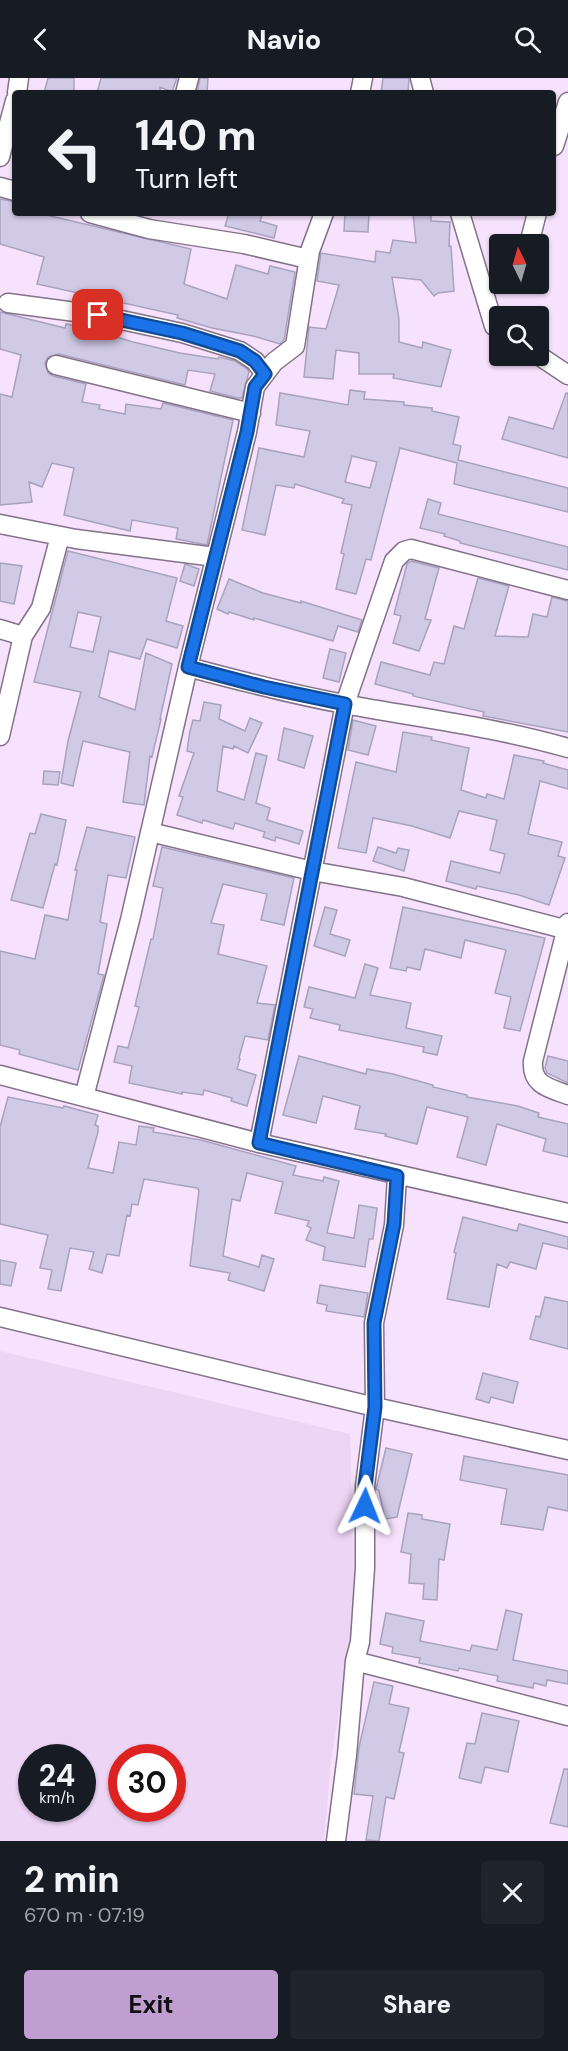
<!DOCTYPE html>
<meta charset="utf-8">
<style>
:root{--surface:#171b24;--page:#20242c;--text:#f1f3f6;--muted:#9ea1a6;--accent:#c19ed2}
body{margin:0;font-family:"DM Sans",sans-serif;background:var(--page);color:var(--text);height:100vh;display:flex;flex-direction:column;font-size:22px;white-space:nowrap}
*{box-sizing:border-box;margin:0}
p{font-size:20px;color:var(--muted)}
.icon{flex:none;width:33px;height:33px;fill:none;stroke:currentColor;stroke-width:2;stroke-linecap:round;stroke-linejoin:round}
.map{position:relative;height:1763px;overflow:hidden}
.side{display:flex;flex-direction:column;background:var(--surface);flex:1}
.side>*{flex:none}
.top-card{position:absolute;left:12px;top:12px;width:544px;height:126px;border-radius:6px;box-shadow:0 2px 4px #0004;background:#171b24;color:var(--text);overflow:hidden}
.needle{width:39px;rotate:355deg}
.controls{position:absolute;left:489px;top:156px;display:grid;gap:12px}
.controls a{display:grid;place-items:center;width:60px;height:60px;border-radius:6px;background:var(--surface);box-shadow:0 2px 4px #0004;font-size:30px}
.speed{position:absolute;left:18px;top:1666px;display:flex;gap:12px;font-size:30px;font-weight:700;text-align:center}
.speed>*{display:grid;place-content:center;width:78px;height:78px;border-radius:50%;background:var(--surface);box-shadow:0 2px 4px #0004;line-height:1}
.speed small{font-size:15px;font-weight:400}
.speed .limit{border:9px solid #d22;background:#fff;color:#111}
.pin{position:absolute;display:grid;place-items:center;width:51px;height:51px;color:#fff;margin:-26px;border-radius:12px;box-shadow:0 3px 9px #0006}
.me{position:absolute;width:66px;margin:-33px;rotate:2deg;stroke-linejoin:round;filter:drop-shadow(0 0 4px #0008)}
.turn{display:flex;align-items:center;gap:21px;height:126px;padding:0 24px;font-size:27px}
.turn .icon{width:78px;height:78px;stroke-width:2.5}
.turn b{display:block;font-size:42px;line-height:51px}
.round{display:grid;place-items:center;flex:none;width:63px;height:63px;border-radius:6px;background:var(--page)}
.headline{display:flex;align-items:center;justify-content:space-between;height:102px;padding:0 24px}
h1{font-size:36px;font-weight:800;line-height:45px}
.cta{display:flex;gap:12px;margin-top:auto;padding:12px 24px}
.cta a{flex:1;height:69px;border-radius:6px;background:var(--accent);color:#111;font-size:24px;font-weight:800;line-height:69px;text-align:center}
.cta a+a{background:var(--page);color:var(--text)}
header{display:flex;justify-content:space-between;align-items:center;height:78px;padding:0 24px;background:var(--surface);font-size:27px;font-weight:800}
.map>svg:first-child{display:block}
.built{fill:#edd5f5;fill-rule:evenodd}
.building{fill:#d0cae7;stroke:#a8a2be;stroke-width:1.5;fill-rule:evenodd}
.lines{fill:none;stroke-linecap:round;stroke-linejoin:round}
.minor-casing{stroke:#837289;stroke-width:21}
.minor{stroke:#fff;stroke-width:18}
.route-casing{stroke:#114b97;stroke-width:15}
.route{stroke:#1a73e8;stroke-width:10}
</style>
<header><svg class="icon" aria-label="back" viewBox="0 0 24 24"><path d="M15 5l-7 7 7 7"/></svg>Navio<svg class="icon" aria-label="search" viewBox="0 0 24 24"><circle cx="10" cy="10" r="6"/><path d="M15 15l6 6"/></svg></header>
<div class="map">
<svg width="568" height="1763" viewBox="0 0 568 1763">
<rect width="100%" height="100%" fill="#f6e2fc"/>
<!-- built -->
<path class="built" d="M0,1273l350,83 5,185 -24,141 -7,81h-324zM32,1680h50v51h-50zM122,1680h50v51h-50z"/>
<!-- building -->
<path class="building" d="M48,0h26v15h-30z
M101,0h76l-5,14 -12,-5v6h-63z
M200,0h8l-1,15h-10z
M383,0h26l-1,15h-27z
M0,121l15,3v11h23l153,36 -7,35 43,15 9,-34 32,9 2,-8 25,6 -11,68 -4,4 -27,-8 -41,-8 -35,-10 1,-3 -141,-31 7,-27 -44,-13z
M229,135h34l-3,8 17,5 -3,12 -49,-12z
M345,135h24l-1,19 -24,-1z
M413,135h18v8l19,1 -1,24h2l3,45 -16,2 -4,3 -13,-16 -29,-3 7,42v23l23,6 1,-6 28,8 -10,37 -48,-9 1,-4h-35v-21l-23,-3 -3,29 -29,-2 5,-50 17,2 13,-44 -22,-4 4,-28 54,9 1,-11 14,2 3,-13 23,3z
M0,234l65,16 1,-4 25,5 42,13 47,11 38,6 1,-2 16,4 12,8 2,3 -7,26h-5l-27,-7 5,-17 -27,-4 -3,15 -126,-31 -11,3 -3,6 3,10 5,3 33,8 -4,18 18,3 -1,4 26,5 1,-10 35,5 2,-6 70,17 -26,125 -31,-6 2,-11 -46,-8 -2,11 -66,-16 10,-47 -22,-5 -10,24 -13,-5 3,20 -32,3v-111l12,3 9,-42 -21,-6z
M350,312l15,2 -1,7 40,3v3l28,3v3l27,6 -6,27 8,2 -3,14 110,28v24l-114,-28 3,-21 -57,-15 -29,112 -5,-1 -10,35 -20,-5 8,-35 -3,-1 11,-48 -10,-2 2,-4 -49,-15 -1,4 -18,-3 -11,50 -23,-5 17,-82 45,9 6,-26 -34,-6 4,-32 68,12zM352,378l25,6 -7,26 -25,-6z
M566,315h2v65l-66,-19 7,-22 44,12z
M428,421l13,4 -3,11 130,33v23l-108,-27v-2l-16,-5 1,-2 -25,-6z
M68,473l109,27 -11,43 17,5 -6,22 -30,-9 -7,20 -31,-8 -10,46 36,13 11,-57 26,11 -12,55h1l-9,38 -2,-1 -6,49 -21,-3 7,-50 -47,-11 -10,45 -12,-3 7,-42 13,-49 -47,-10zM78,534l23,5 -8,35 -23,-5z
M411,483l28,7 -14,51 6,1 -12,31 -26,-8 8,-27 -7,-2 13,-50z
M0,485l22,3 -8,38 -14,-3z
M185,486l14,5 -5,17 -14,-5z
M478,500l31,8 -14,50 33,1 5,-23 14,3 5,-20 16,4v131l-85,-16 1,-4 -71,-16v-2l-38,-10 6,-22 49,13 4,-13 10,2 10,-38 10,3z
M229,501l34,14 38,10v-2l61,19 -4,12 -20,-6 -5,15 -79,-23v2l-25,-8 -1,2 -11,-5z
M330,571l16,4 -7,29 -16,-4z
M204,624l17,3 -2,14 26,12 5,-13 12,5 -14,30 -14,-7 -1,3 -10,-3 -6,45 27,9 12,-47 11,3 -11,47 14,5 -3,12 36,11 -4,13 -23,-7 -1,4 -12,-4 2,-5 -30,-9 -2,6 -30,-9 -1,3 -25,-8 6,-18 -4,-1 15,-43 -7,-2 3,-20 3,-11 7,1z
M353,642l23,6 -8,29 -20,-5z
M284,650l29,8 -9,32 -26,-8z
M403,654l29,5 -1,3 38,8 -8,42 25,8 1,-4 17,5 10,-44 30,6 -1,2 25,7v19l-28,-8 -12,53 34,8 -4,14 7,2 -16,47 -30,-10 -42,-9 -1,3 -30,-8 5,-20 49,12 5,-19 -15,-4 7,-30 -38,-9 -9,27 -38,-12 -39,-8 -7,35 -28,-5 18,-86 40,10z
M44,693l16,1 -2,13 -15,-1z
M41,736l25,6 -9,45 -2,-1 -12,44 -32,-8 19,-67 5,1z
M87,749l48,10 -9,41 -18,-3 -8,47 7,2 -9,50 6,1 -26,95 -59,-16 1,-4 -20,-5v-94l35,8 10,-44 23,5 9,-50h-2z
M162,769l132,31 -10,47 -23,-5 6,-26 -44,-10 -12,39 13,2 -6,29 49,12 -10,37 18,2 -7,35 -23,-4 -6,22 1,1 -3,10 19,6 -9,31 -16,-5 1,-3 -28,-8 -1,5 -21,-3v2l-53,-11 3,-17 -18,-4 4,-16 10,2 11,-41 -4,-1 16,-67h2l10,-51 -10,-2z
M378,769l18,6 2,-5 11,2 -5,21 -31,-10z
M325,829l12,3 -7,24 20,6 -5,16 -31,-10z
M403,829l142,31 -25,93 -16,-3 7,-31 -16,-4 11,-43 -41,-10 -4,18 -36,-9 -5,21 -13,-3 -1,4 -16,-3z
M365,886l13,4 -8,27 41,8 -5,25 36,8 -5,19 -14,-3 1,-5 -85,-17 1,-5 -30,-7 3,-9 -9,-2 5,-20 46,11z
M299,978l67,18 1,-5 26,5 40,11v2l34,8v2l51,9 21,7 -1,4 30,7v33l-25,-6 3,-12 -49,-15 -11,41 -29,-8 11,-40 -41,-10 -10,37 -32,-8 1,-2 -31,-5 5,-23 -37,-10 -7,27 -33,-8z
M548,978l20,5v22l-21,-10 -2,-5z
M8,1019l55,11 1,-2 34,9 -3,10 3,1v6l-10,36 25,5 6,-31 17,3 3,-19 15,2 -1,4 48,8 95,26 -3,9 30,6 1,-4 15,4 -12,52 27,5 5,-33 18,3 -4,31h-4l-4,28 -42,-7 2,-13 -19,-7 5,-12 -4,-2 2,-5 -34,-8 8,-31 -36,-9 -7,28 -8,-2 -9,57 36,11 3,-12 12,4 -10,32 -36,-11 2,-7 -40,-7 9,-76 -2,-2 -53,-9 -6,26 -6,-1 -2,12 -3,-1 -8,41 -12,-2 -5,19 -13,-4 5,-17 -24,-4 -9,43 -13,-2 4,-19 -12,-2 8,-33 -48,-11v-97z
M463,1139l54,14 2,-7 49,13v12l-25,-6 -7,26 -26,-7 -3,6 -10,-4 -8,43 -42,-8 9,-46 -2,-1z
M0,1182l16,3 -5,23 -11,-2z
M320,1207l48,8 -4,24 -38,-6 1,-6 -10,-2z
M545,1219l23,5v47l-38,-10 6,-23 4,1z
M483,1295l35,9 -5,21 -22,-6 -2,6 -13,-4z
M386,1370l26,6 -15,63 -12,2 -6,-28 -3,-2z
M464,1378l104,19v36l-20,-4 -5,23 -42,-6 6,-35 -47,-9z
M408,1435l14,2v4l28,5 -6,36 -5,-1 -2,41 -14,-1 1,-15 -15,-1 2,-29 -10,-2z
M506,1532l16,4 -9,46 55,11v13l-21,-4 -1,6 -12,-3 -1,5 -36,-7 1,-5 -39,-8 -1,3 -39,-8 1,-5 -28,-5 1,-6 -13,-3 6,-31 38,8 -4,20 50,10 2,-6 25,5z
M374,1604l19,4 -4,18 20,4 -10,44 5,1 -10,46 -8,-2 -7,44 -13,-1 7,-44 -19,-2 5,-47z
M482,1635l37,8 -11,51 -23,-5 -4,16 -22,-5 8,-35 8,1z
M564,1691h4v58l-18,-4z"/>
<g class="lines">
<!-- minor casing -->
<g class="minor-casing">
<path id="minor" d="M420,0l4,15
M17,15l2,-15
M185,15l4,-15
M360,15l3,-15
M554,68l14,-44
M0,79l15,-56
M0,109l15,4
M90,135l59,16 95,15 64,15
M460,135l34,113 6,3
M529,166l8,-31
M8,225l90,12 84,18 58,18 15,10 10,13
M538,277l30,20
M56,287l195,48
M0,446l76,15 139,18
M0,551l23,7 -23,100
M23,558l18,-28 19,-72
M188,589c52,14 103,27 156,37 75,14 151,23 224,44
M150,754l162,39 91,16 165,43
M568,845l-35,138c-2,24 16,27 35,34
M0,997l259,68 309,70
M84,1019l46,-177 58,-253 59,-235 8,-45 19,-25 21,-16 15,-95 14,-38
M259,1065l86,-439 49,-143 10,-10 7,-2 157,41
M0,1239l375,90 193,43
M355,1583l213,55
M336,1763l11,-86 8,-94 5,-19 5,-74v-82l10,-79 -1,-84 20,-98 3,-49"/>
</g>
<!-- minor -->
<use href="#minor" class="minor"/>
</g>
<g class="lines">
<!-- route casing -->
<g class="route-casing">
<path id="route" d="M98,237l84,18 58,18 15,10 10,13 -10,13 -8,45 -59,235 76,20 81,17 -86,439 138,33 -3,48 -20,99 1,84 -10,79v20"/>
</g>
<!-- route -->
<use href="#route" class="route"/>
</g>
</svg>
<div class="controls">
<a><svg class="needle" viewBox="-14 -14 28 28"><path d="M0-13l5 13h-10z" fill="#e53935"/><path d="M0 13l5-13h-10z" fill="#9ea1a6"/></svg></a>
<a><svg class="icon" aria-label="search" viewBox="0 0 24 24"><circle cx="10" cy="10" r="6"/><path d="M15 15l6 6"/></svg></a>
</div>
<div class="speed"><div>24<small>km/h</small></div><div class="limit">30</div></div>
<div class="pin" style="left:98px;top:237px;background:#d93025"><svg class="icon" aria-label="arrive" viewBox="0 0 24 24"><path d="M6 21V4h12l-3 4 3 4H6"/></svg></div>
<svg class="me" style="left:365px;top:1428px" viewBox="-20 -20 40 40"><path d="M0-17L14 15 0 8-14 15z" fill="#1a73e8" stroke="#fff" stroke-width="4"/></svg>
<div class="top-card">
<div class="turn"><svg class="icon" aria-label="left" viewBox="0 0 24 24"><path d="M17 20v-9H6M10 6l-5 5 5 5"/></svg><div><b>140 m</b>Turn left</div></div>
</div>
</div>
<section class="side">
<div class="headline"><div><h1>2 min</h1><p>670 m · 07:19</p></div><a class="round"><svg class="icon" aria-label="close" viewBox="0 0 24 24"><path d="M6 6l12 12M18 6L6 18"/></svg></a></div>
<div class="cta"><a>Exit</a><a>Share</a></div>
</section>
